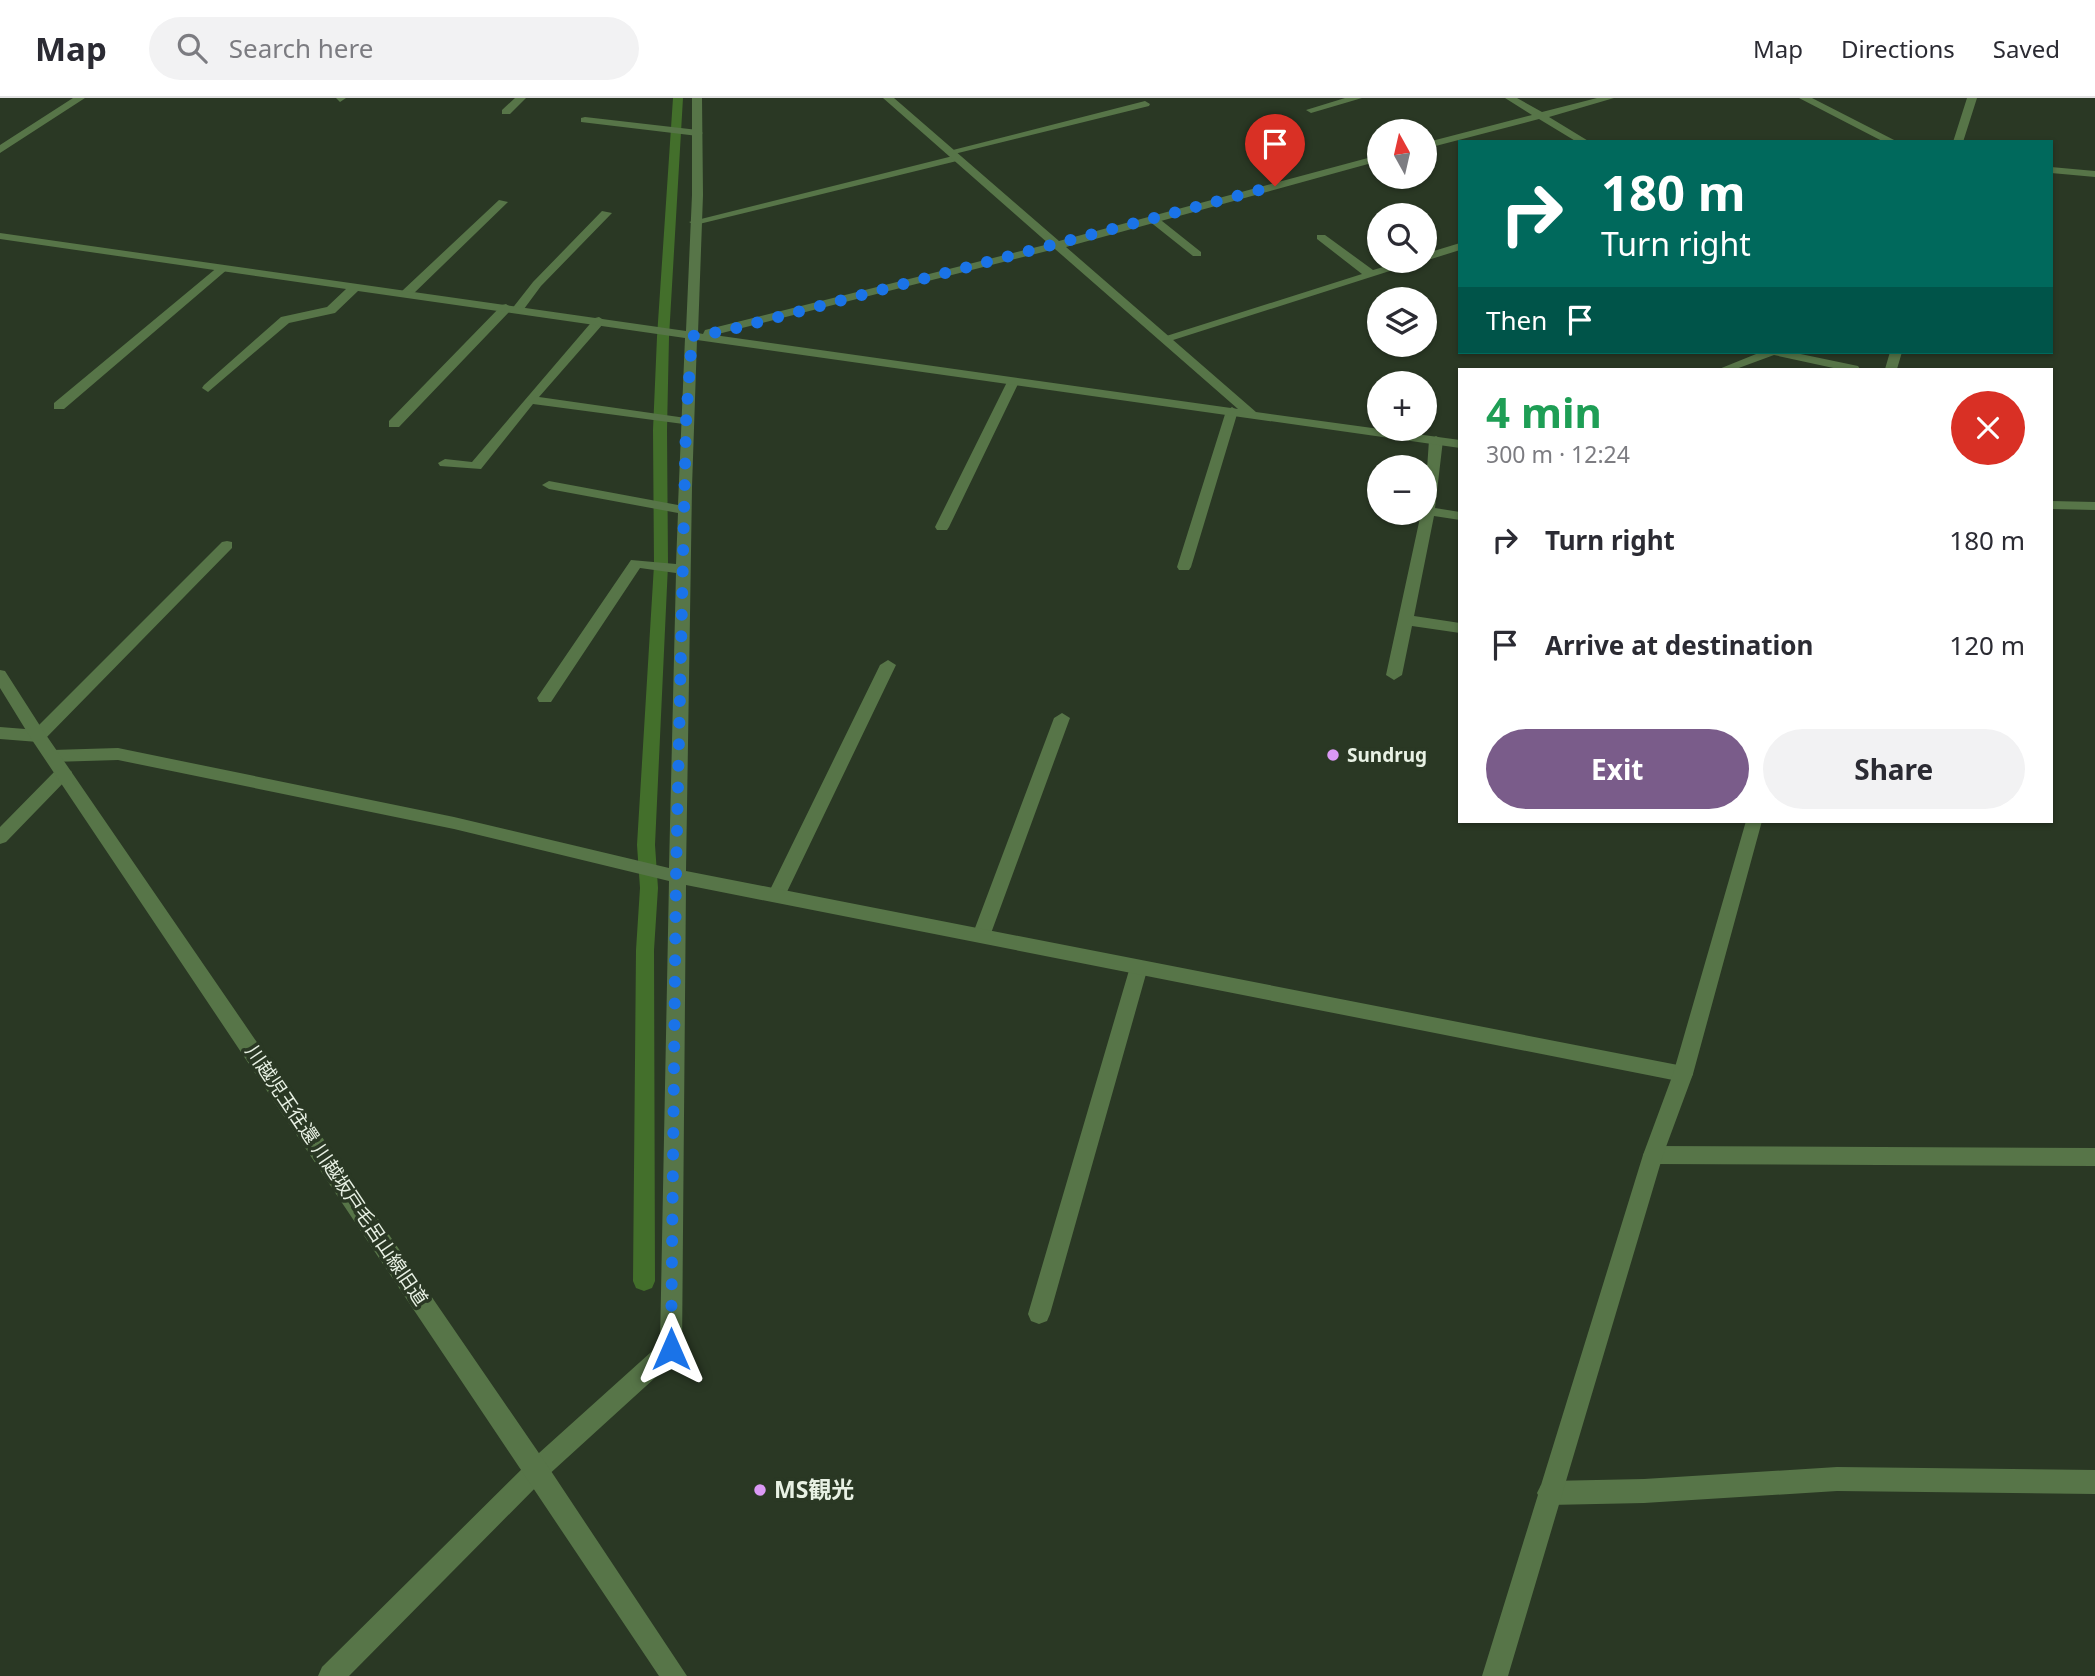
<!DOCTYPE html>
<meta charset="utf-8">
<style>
:root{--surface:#fff;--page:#f2f2f3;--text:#2b2b33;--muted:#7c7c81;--line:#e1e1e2;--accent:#7a5c8a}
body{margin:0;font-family:"Noto Sans","Noto Sans JP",sans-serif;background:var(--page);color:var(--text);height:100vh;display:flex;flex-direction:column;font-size:26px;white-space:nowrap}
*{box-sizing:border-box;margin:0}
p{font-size:23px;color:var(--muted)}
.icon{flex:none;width:38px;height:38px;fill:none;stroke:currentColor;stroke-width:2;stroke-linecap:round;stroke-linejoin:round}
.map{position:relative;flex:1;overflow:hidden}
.details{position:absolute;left:1458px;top:270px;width:595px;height:455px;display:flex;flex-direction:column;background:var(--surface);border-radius:0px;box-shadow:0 2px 5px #0004}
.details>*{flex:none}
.banner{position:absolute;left:1458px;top:42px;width:595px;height:214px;border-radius:0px;box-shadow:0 2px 5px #0004;background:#00695c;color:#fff;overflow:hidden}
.needle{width:46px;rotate:352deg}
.fabs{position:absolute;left:1367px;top:21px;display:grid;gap:14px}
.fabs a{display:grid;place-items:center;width:70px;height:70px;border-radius:50%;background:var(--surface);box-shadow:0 2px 5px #0004;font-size:35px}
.pin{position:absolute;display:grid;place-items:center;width:60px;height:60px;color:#fff;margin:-72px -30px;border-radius:50% 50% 50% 0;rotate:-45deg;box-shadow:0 0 7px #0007}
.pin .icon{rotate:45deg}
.me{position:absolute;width:77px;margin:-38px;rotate:0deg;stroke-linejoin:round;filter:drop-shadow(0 0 5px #0008)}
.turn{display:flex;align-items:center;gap:24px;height:147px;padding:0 28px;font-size:32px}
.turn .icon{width:91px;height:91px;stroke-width:2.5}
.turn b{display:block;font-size:49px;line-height:60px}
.then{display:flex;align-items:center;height:66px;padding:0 28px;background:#0003;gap:14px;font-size:26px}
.round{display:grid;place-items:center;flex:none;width:74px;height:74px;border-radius:37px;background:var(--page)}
.overview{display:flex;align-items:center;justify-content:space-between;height:119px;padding:0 28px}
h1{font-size:42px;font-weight:700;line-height:52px;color:#1e9e55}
.action{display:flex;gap:14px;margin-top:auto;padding:14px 28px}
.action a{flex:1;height:80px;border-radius:42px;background:var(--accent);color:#fff;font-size:28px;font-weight:700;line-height:80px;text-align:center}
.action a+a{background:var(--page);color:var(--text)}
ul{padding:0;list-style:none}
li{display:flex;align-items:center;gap:21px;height:105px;padding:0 28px}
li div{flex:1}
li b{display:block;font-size:26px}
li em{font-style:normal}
header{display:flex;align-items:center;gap:42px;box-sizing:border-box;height:98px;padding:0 35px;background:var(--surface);border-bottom:2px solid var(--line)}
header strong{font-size:33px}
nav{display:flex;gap:38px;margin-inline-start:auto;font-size:24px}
.search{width:490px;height:63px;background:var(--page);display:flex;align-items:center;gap:18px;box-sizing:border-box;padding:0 24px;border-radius:38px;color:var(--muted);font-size:26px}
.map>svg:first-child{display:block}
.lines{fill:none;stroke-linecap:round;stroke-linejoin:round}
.stream{fill:#436f2b;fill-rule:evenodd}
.service{fill:#577548;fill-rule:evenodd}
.minor{fill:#577548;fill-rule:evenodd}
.tertiary{fill:#577548;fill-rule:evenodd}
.route{stroke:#1a73e8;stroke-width:12;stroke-dasharray:0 21.6}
.poi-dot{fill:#db99f5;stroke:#2a3824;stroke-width:2.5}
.labels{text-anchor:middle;stroke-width:7;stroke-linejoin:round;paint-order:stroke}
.poi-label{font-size:19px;font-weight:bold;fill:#e8f1e4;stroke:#2a3824;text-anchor:start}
.street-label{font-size:19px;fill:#e8f1e4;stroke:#2a3824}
.near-poi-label{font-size:23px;font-weight:bold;fill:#e8f1e4;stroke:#2a3824;text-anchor:start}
</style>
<header>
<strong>Map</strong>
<div class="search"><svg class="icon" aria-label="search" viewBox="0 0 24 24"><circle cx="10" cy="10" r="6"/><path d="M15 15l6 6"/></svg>Search here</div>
<nav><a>Map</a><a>Directions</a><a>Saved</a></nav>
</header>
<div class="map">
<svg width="2095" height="1578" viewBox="0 0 2095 1578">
<rect width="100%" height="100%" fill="#2a3824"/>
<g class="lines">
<!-- stream -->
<path class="stream" d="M673,0h10l-14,239 -2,93 1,135 -13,280 3,43 -4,62 1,331 -3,7 -8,3 -8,-3 -3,-7 3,-331 4,-62 -3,-43 17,-280 -1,-135 4,-93z"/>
<!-- service -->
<path class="service" d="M336,0h10l-6,4z
M515,0h11l-16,16h-8v-4z
M1345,0h17l-51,15 -5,-3z
M1145,3l5,3 -1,2 -199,49 -5,-3z
M585,19l113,13 5,3 -5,3 -117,-14v-4z
M957,57l5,3 -1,2 -266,65 -6,-3z
M499,102l9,2 -98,95h-8v-6z
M602,113l10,2 -71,73 -20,27h-8l-2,-3 22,-28z
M1149,119h8l44,35v4h-8l-44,-35z
M1317,137h8l48,35 31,-9h17l-251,80 -10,-3 202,-64 -45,-35z
M1460,145v7l-32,10 -7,1h3v-7z
M219,168l10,2 -165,141h-10v-6z
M506,206l6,4 -2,3 -111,116h-10v-6l113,-116z
M599,219l6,4 -2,3 -64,73 147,21 7,4 -2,3 -158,-21 -52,65 -41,-3 -2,-3 7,-4 27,3 123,-144z
M1761,254h30l67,14 2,3h-22l-64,-14 -38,14h-17z
M1013,280l6,4 -70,145 -2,3h-10l-2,-3 72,-145z
M1232,309l6,4 -47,156 -2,3h-10l-2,-3 49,-156z
M1436,338l7,4 -8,68 25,4v8l-26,-4 -20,100 46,7v10l-48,-7 -10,49 -8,5 -8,-5 35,-162h3l5,-73z
M227,443l5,1v6l-188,192h-12l-2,-4 2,-4 190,-190z
M888,562l8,5 -111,231 -3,5h-12l-3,-5 113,-231z
M1062,615l8,5 -80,218 -3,5h-12l-3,-5 82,-218z
M64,668l8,6 -2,4 -64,66 -6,2v-17l58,-59z
M1139,862l6,2 3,5 -98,347 -3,7 -8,3 -8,-3 -3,-7 102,-347 3,-5z
M1837,1369l258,3v24l-258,-3 -193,12 -95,2 -8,-4 -4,-8 4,-8 8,-4 95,-2z"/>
<!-- minor -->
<path class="minor" d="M73,0h12l-85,55v-8z
M692,0h10l1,97 -5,138 5,1 2,-4 344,-86 -166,-146h11l165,143 320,-86v6l-313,86 190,165 204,28v8l-763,-108 -5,147 -6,384 997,195 7,2 3,6 -3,6 -7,2 -997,-197 -4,464 -3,7 -134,122 -196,198h-31l4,-9 207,-205 131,-118 9,-463 -215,-52 -336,-69 -66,2 -8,-6 8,-6 66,-2 336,69 215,51 7,-295 -36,-5 -89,134h-12l-2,-4 94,-138 45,4 2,-51 -129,-24 -7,-4 7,-4 129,24 7,-167 -327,-47 -23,22 -46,10 -81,69 -6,-4 2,-3 77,-68 46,-10 19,-18 -346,-50v-6l686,98 6,-136zM1055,151l183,160 -524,-74z
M1505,0h12l25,14 55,-14h17l-65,19 41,25h-13l-38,-23 -115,30v-6l108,-28z
M1799,0h13l86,44h-14z
M2051,69l44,4v6l-44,-4z
M2051,403l44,1v8l-44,-1z
M0,629l38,3 8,6 -8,6 -38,-3z
M1653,1048l442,2v18l-442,-2 -7,-3 -3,-6 3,-6z"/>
<!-- tertiary -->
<path class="tertiary" d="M1967,0h10l-14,44h-10z
M1890,254h12l-5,17h-12z
M0,572l5,1 39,61 501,730 142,214h-28l-627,-936 -32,-52z
M1746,723h16l-69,253 -30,81 -155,521h-26l161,-521 30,-81z"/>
</g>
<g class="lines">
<!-- route -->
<path class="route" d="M671,1251l5,-473 10,-454 6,-86 33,-5 550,-145"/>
</g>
<!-- markers -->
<g class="poi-dot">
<circle cx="1333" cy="657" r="7"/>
<circle cx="760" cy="1392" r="7"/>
</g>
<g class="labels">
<!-- poi labels -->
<g class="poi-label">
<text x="1347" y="664">Sundrug</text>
</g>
<!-- street labels -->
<g class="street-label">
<text transform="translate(337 1077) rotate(56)" y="7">川越児玉往還 川越坂戸毛呂山線旧道</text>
</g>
<!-- near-poi labels -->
<g class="near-poi-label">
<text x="774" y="1400">MS観光</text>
</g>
</g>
</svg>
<div class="fabs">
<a><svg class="needle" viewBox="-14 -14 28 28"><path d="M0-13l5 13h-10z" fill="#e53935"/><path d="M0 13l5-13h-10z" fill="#7c7c81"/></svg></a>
<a><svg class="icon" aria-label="search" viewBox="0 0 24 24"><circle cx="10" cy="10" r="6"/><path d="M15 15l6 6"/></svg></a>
<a><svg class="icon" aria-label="layers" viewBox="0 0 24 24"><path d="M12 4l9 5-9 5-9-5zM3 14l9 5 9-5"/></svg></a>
<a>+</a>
<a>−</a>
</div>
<div class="pin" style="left:1275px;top:88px;background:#d93025"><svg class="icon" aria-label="arrive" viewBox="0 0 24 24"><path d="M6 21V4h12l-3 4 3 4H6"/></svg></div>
<svg class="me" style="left:671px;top:1251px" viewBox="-20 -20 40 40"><path d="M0-17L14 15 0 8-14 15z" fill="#1a73e8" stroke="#fff" stroke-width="4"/></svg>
<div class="banner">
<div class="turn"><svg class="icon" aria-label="right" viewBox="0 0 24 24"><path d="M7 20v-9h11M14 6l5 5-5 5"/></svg><div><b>180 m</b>Turn right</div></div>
<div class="then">Then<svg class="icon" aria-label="arrive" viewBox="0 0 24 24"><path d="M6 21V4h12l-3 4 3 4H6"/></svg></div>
</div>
<section class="details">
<div class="overview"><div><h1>4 min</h1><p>300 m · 12:24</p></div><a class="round" style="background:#d93025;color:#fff"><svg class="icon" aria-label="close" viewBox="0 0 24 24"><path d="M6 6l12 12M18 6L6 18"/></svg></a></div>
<ul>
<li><svg class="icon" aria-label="right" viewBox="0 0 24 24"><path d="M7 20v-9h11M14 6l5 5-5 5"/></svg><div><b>Turn right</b></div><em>180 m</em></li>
<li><svg class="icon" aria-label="arrive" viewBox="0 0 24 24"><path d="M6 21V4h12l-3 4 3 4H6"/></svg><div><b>Arrive at destination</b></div><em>120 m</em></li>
</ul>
<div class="action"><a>Exit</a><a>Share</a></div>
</section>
</div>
